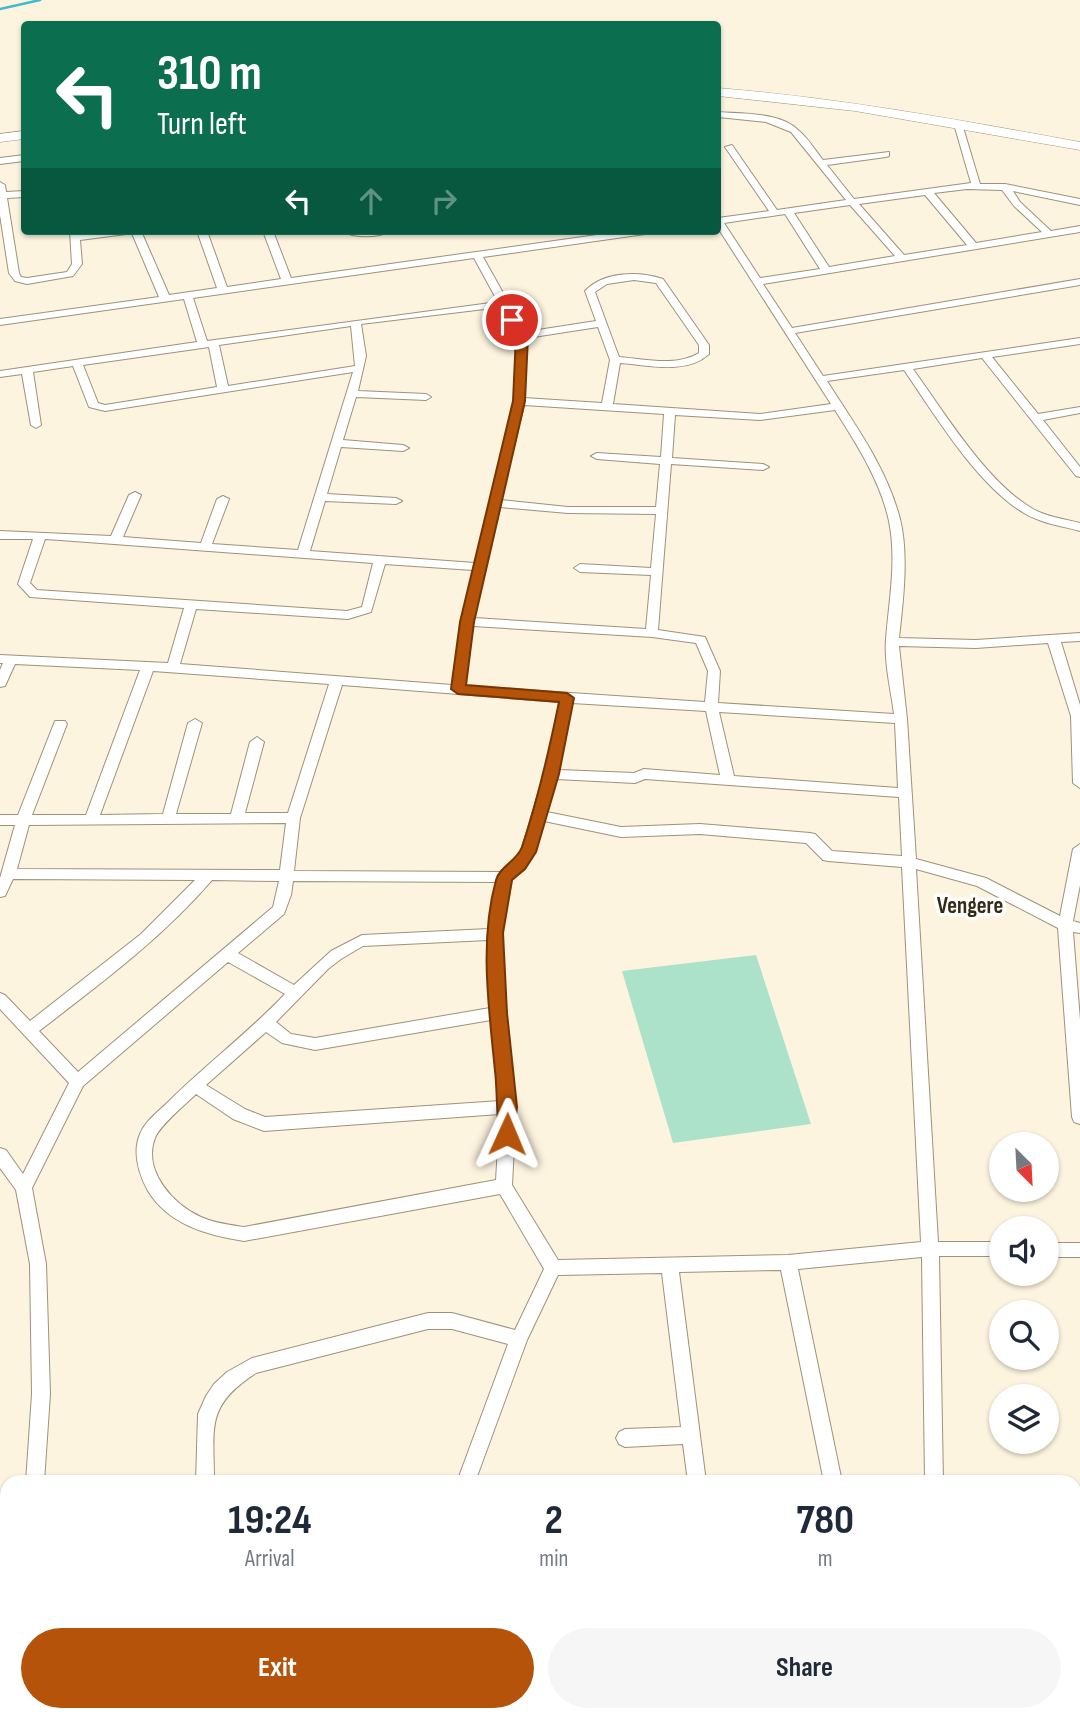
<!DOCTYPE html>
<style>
:root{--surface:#fff;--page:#f6f6f7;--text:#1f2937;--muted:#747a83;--accent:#b45309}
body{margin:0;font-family:"Sofia Sans Condensed",sans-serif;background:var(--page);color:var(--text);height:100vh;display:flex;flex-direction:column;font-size:26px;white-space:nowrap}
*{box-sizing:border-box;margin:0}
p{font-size:23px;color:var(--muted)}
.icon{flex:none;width:38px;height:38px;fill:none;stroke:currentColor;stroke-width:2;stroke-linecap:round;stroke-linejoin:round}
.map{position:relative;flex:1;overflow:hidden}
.drawer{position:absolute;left:0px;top:1475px;width:1082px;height:247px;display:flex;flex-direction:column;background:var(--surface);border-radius:21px 21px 0 0;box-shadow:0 2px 5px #0004}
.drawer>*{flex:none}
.top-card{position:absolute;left:21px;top:21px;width:700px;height:214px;border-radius:7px;box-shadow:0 2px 5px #0004;background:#0b6e4f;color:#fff;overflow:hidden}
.needle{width:46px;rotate:156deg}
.fabs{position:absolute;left:989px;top:1132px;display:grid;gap:14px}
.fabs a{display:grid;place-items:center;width:70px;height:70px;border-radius:50%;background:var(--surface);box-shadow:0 2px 5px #0004;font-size:35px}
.pin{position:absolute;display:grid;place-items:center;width:60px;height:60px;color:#fff;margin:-30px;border:4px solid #fff;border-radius:50%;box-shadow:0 2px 7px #0007}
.me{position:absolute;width:77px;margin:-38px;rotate:1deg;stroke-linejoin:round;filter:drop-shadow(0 0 5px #0008)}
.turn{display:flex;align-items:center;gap:24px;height:147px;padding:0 21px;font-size:32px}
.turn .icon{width:91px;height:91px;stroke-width:2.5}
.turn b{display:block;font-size:49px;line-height:60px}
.lanes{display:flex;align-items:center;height:66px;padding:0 21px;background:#0003;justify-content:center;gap:35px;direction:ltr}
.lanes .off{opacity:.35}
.eta{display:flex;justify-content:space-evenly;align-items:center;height:119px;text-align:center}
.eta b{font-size:42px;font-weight:700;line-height:49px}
.button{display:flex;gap:14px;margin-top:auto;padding:14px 21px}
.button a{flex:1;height:80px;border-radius:42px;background:var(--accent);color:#fff;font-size:28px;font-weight:700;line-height:80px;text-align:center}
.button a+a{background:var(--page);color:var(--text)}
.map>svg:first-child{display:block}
.green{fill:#abe2c9}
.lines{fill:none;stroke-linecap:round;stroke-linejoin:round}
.stream{stroke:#40bbcb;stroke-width:2.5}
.minor-casing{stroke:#9d927b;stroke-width:2}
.primary-casing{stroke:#9d927b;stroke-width:1}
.minor{fill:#fff;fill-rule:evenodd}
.primary{fill:#fff;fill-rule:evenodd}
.route{fill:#b45309;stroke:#753606;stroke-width:2}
.labels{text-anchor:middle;stroke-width:7;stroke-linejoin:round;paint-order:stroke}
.neighbourhood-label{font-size:23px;font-weight:bold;fill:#332b16;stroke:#fff}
</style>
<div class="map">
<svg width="1080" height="1721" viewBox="0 0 1080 1721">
<rect width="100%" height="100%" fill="#fdf4df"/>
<!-- green -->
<path class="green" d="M756,955l55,169 -138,19 -51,-172z"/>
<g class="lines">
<!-- stream -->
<path class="stream" d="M0,9l40,-9"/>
<!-- minor casing -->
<g class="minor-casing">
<path id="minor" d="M718,112c24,2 62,0 80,18 10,8 17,20 25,30l66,-8v4l-3,1 -59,8 27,34 117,-16 -17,-59 4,-3 4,3 18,60h25l75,15v6l-67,-14 7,11 31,29 29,-5v6l-317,52 29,44 288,-49v6l-285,48 28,43 257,-38v6l-88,13 46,57 42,-7v6l-37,7 37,47v10l-4,-1 -94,-118 -69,11c31,43 74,114 120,140 14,8 32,10 47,14v8c-18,-5 -40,-8 -56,-18 -47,-28 -89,-98 -120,-143l-77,11c28,44 60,87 73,138 9,36 3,83 -1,119l77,2 104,-7v8l-19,1 19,63v83l-7,-5 -2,-67 -23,-73 -72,5 -77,-2 8,73 9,140 70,19 74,38 13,-67 7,-5v41l-7,36 7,2v10l-7,-1 7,88v104l-6,-2 -2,-5 -14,-189 -81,-42 -61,-17 22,373h63v14h-62l4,226h-18l-3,-225 -124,12 44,213h-18l-43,-212 -102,2 27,210h-18l-5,-38 -58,3 -6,-3 -3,-6 3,-6 6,-3 56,-2 -19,-154 -104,2 -31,65 -52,142h-18l51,-138 -56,-15h-24l-172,44c-51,33 -42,54 -42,109h-18l2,-68 8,-18 8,-12 13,-12 25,-14 176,-45h24l63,17 29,-61 -44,-75 -256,47c-37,-6 -75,-16 -96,-50 -9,-17 -16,-38 -8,-57 5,-13 18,-22 28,-32 37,-37 80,-69 117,-108l-57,-32 -145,124 -51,102 14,76 4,130 -6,88h-18l6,-88 -2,-130 -14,-74 -16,-22v-20l6,2 17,24 46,-91 -69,-74v-16l5,2 25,26 111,-87 54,-54 -182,-1 -8,17 -5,1v-19l15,-53h-15v-10h18l37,-94h10l2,3 -35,91h54l54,-145 -125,-6 -10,22 -5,1v-17l3,-7h-3v-8l168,8 16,-55 -154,-11 -12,-13 15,-45h-33v-8l111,5 18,-41 6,-3 6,3 -18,42 78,6 16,-44 6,-3 6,3 -17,45 86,6 55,-178 -248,39 -16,-4 -16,-41 -40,6 8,53 -5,3 -5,-3 -9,-51 -22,3v-6l197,-29 -13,-43 -184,26v-6l159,-22 -28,-66h10l28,64 48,-7 -20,-57h10l20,56 54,-8 -18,-48h10l18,47 334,-47h25l-5,3 -162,23 42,75 71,-11 -11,-30c19,-20 54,-20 78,-12l46,66v9c-23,21 -61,11 -89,9l-7,41 147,10 71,-10 -113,-176v-10l51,-7 -44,-64 7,-2 45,65 69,-10 -55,-68 -25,-10 -48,-5zM967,189l35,1 12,16 28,26 -66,11 -42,-50zM925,195l42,50 -63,10 -45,-51zM850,205l45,51 -66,11 -35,-54zM785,214l35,55 -60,9 -36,-55zM474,258l24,44 -291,39 -14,-43zM634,280l22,3 43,62v8c-24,14 -54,6 -80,4l-24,-65 12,-8zM501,307l16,29 -3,65 -39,162 -165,-12 15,-50 71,3 6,-3 -6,-3 -69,-4 14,-47 62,4 6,-3 -6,-3 -60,-5 13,-43 70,3 5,-3 -5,-3 -68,-3 8,-35 -5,-32zM351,326l4,40 -127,20 -9,-41zM598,327l12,33 -8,43 -78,-5 3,-60zM209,347l8,40 -112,18 -7,-2 -15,-38zM524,405l140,9 -3,43 -64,-4 -6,3 6,3 63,5 -4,43h-88l-67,-7zM835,410c22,35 45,70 54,111 8,40 0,79 -3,118 -2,24 5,51 8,75l-176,-11 2,-32 -15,-34 -47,-7 13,-166 92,6 6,-3 -6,-3 -91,-6 3,-43 85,5zM500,507l68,6 88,1 -5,54 -71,-4 -6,4 6,4 71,3 -5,54 -172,-11zM45,539l15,1 313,23 -11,44 -15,4 -310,-21 -7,-7zM385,564l88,6 -12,52 -9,63 -272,-21 16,-55 152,10 23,-7zM473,626l179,11 44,6 12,28 -3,31 -240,-16zM153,671l176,13 -41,129h-43l19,-71 -7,-5 -7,5 -19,72h-55l26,-91 -7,-4 -7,4 -25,91 -63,1zM342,685l218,17 -16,72 -23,77 -6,9 -13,12 -208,-1 6,-53zM572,703l134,8 14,64 -76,-6 -10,4 -75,-3zM719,712l176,11 3,65 -164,-12zM556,779l79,4 10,-4 254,18 3,59 -70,-5 -17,-17 -5,-1 -110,-9 -79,3 -74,-15zM544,821l77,16 79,-3 106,9 17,17 5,1 74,6 19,375 -133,13 -230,5 -46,-75 4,-78 -10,-94 -4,-79 10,-55 13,-11 10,-16zM286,823l-6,47 -263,-1 12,-44zM212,880l67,1 -6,26 -195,165 -39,-41c61,-47 122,-92 173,-151zM293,881l204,1 -8,47 -127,6 -31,16 -37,34 -56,-32 46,-39 7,-19zM488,940l2,68 -175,30 -24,-4 -15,-12 52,-53 13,-10 22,-13zM491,1020l9,81 -235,16 -20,-8 -39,-24 60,-53 16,11 33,7zM196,1094l37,25 31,12 236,-17 -4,66 -252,47c-14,-2 -30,-4 -43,-10 -27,-12 -59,-46 -46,-79 5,-13 30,-33 41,-44z
M24,155v6l-24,3v-6z
M0,182l5,3 1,7 18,-1v6l-17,1 12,75 2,4 6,1 40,-6 5,-8 -2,-33h10v4l26,-4h25l-5,3 -46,6 2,24 -9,12 -46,8 -12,-3 -6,-8 -9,-58z
M341,231h50c-14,7 -36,7 -50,0z
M1046,1243h34v14h-34z
M7,1706v9h13v6h-20l3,-13z
M200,1715h23l2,6h-23z
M369,1715h20l-2,6h-20z
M715,1715h20l1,6h-20z
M871,1715h20l1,6h-20z
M955,1715h20l2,6h-20z"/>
</g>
<!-- primary casing -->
<g class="primary-casing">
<path id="primary" d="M718,88c122,10 242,32 362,54v8l-225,-39 -137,-15z
M24,131v8l-24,3v-8z"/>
</g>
<!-- minor -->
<use href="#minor" class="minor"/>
<!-- primary -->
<use href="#primary" class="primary"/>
</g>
<!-- route -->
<path class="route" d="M512,317l4,1 12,18 -3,65 -51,221 -8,63 101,8 7,5 -15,76 -23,78 -11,17 -13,11 -9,53 4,80 10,94 -4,32 -6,2 -7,-2c-3,-7 -3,-56 -5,-68 -6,-63 -16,-129 1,-191 4,-14 21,-19 26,-33 16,-48 27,-96 37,-145l-101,-8 -7,-5 9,-67 53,-221 3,-65 -10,-16z"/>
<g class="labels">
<!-- neighbourhood labels -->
<g class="neighbourhood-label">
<text x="970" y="913">Vengere</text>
</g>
</g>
</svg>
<div class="fabs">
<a><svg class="needle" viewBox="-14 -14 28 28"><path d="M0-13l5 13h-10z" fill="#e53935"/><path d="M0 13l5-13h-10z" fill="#747a83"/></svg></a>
<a><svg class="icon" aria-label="sound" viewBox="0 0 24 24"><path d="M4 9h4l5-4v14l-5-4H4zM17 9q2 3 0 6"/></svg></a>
<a><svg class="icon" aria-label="search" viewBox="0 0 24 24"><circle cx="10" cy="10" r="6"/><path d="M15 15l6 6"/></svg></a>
<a><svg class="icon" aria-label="layers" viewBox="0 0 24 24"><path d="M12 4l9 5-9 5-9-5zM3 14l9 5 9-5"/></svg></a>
</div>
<div class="pin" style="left:512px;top:320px;background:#d93025"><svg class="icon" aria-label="arrive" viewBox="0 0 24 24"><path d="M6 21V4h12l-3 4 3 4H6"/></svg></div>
<svg class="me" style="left:507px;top:1134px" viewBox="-20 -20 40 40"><path d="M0-17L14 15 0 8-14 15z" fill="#b45309" stroke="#fff" stroke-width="4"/></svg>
<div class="top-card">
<div class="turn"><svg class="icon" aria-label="left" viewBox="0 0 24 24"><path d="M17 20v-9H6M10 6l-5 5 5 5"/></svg><div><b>310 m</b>Turn left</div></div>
<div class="lanes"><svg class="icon" aria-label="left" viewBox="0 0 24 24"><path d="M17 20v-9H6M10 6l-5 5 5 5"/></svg><svg class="icon off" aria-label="ahead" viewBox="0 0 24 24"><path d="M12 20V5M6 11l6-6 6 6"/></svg><svg class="icon off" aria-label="right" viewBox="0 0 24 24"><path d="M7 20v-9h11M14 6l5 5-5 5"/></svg></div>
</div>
<section class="drawer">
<div class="eta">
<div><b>19:24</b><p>Arrival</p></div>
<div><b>2</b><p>min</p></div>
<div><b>780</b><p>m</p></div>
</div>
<div class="button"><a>Exit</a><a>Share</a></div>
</section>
</div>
